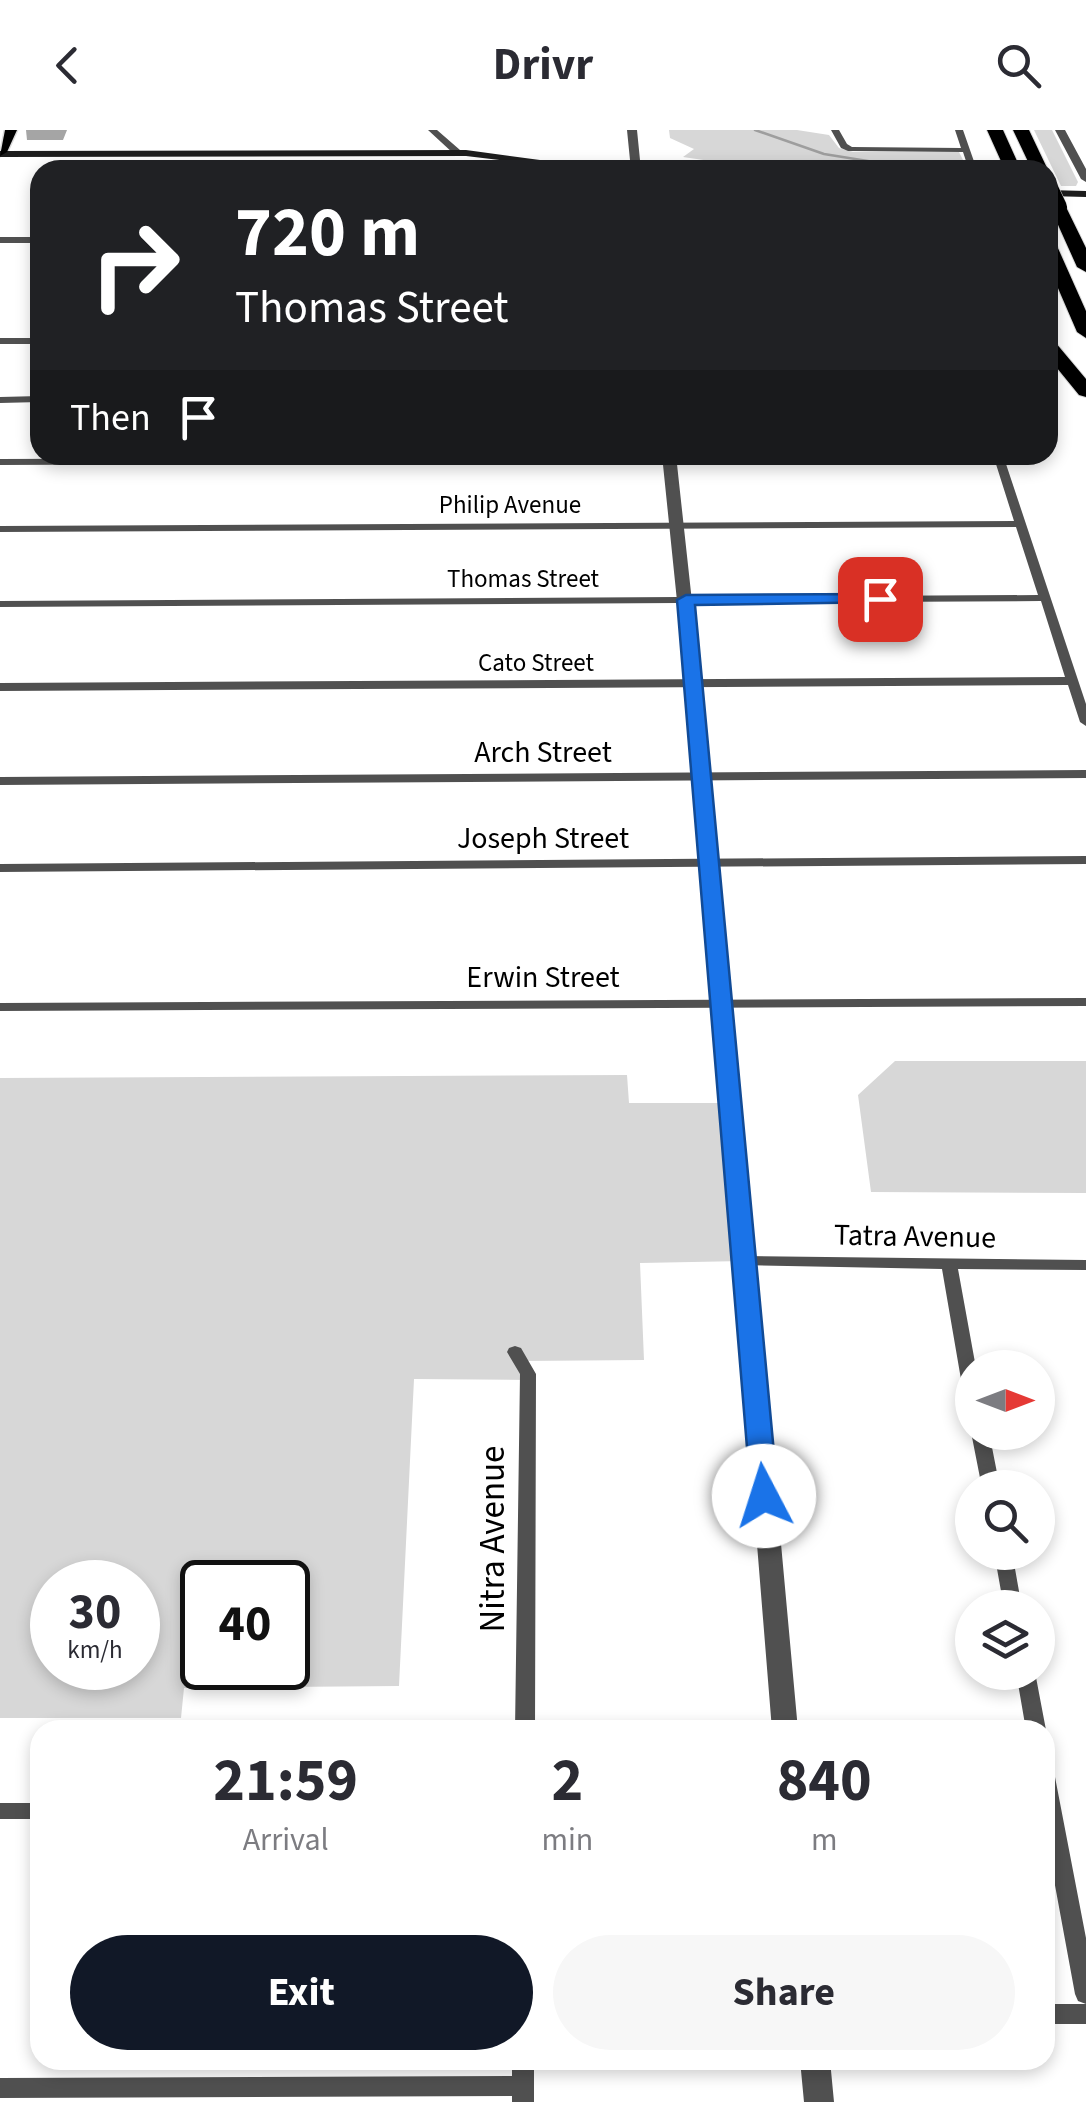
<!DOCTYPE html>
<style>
:root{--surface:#fff;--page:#f7f7f7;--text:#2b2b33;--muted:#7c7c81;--accent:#111827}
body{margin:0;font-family:"Source Sans 3",sans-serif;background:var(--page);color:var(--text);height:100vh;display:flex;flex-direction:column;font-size:38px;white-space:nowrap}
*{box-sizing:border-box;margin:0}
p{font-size:32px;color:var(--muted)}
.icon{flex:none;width:55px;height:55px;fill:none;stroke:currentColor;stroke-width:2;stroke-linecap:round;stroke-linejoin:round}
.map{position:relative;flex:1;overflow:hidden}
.drawer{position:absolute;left:30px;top:1590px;width:1025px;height:350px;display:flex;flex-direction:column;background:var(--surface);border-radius:30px;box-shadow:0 5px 15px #0003}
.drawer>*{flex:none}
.top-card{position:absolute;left:30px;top:30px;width:1028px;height:305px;border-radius:30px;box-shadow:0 5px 15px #0003;background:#202124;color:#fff;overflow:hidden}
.needle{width:65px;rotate:90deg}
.fabs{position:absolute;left:955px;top:1220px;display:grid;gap:20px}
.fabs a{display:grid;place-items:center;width:100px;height:100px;border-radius:50%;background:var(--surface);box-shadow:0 5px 15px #0003;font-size:50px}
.speed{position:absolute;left:30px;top:1430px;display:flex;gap:20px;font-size:50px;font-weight:700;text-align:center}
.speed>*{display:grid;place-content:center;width:130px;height:130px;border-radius:50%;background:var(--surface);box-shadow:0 5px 15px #0003;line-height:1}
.speed small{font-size:25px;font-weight:400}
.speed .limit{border:5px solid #111;border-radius:15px;background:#fff;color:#111}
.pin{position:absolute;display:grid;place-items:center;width:85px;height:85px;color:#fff;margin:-42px;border-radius:20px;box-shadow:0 5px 15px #0006}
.me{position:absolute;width:110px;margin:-55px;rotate:355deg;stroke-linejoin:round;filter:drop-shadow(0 0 8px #0008)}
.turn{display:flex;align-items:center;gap:35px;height:210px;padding:0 40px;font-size:45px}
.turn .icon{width:130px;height:130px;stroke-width:2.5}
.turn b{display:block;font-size:70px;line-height:85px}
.then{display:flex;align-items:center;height:95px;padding:0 40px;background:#0003;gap:20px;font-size:38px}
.eta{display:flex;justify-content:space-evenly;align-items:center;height:170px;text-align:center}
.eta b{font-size:60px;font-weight:700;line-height:70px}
.primary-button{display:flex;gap:20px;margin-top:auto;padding:20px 40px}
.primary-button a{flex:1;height:115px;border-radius:60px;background:var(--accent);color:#fff;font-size:40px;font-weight:700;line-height:115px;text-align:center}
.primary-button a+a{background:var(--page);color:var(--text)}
header{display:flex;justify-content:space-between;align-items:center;height:130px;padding:0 40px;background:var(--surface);font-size:45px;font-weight:700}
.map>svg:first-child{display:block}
.green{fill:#d7d7d7;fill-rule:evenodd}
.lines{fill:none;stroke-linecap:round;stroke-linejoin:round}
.stream{stroke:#9e9e9e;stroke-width:2.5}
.primary-casing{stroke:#dbdbdb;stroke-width:3}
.motorway-casing{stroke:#dbdbdb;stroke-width:2}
.minor{fill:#505050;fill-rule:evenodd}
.tertiary{fill:#505050;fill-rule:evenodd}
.secondary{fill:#1d1d1d;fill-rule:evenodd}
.primary{fill:#000;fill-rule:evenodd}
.motorway{fill:#000;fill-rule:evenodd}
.motorway-bridge-casing{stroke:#dbdbdb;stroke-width:19;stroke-linecap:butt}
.motorway-bridge{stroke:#000;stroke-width:18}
.wall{fill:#a5a5a5}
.route{fill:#1a73e8;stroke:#114b97;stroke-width:2.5}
.labels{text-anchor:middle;stroke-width:9;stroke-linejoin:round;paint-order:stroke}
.far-street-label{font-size:25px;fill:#000;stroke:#fff}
.street-label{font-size:30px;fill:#000;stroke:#fff}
.near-street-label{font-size:35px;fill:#000;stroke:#fff}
</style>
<header><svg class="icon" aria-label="back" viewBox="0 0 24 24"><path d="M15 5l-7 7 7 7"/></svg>Drivr<svg class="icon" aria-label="search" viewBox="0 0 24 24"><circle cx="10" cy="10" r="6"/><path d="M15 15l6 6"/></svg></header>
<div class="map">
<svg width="1086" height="1972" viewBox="0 0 1086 1972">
<rect width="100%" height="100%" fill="#fff"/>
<!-- green -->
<path class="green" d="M669,0h128l32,5 10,13 14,4h106l9,18h-237l-7,-7 -41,-6 11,-8 -24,-11z
M1034,0h18l26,52 -2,4h-15z
M895,931h191v132l-215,-1 -13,-97z
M627,945l2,28h101l14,158 -104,2 4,97 -123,1 7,19 -114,-1 -15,307 -215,2 -3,30h-181v-640zM52,1452h86v86h-86zM202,1452h86v86h-86z"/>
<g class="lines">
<!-- stream -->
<path class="stream" d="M755,0l69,24 56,9 14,7"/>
<!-- primary casing -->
<g class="primary-casing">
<path id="primary" d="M5,0h12l-10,22 -7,4z"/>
</g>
<!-- motorway casing -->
<g class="motorway-casing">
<path id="motorway" d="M987,0h16l18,40h-16z
M1013,0h16l19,40v1l-16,-1z
M1052,73l14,4 20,41v24l-9,-5 -27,-60z
M1048,111l9,5 29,65v27l-9,-6 -29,-67z
M1048,210l7,2 31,37v18l-7,-2 -31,-38z"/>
</g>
<!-- minor -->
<path class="minor" d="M428,0h9l23,20v4h-6z
M831,0h8l8,14 5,3 109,1 -6,-18h8l14,40h-8l-6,-18 -115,-1 -7,-3z
M0,107h40v6h-40z
M0,208h40v6h-40z
M40,266v6l-40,1v-6z
M1003,325l83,249v22l-6,-4 -12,-37 -1068,6v-8l1065,-6 -24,-76 -1041,6v-6l1038,-6 -22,-68 -1016,5v-6l1014,-5 -19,-60 -995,4v-6z
M1086,640v8l-1086,7v-8z
M1086,726v8l-1086,8v-8z
M1086,868v8l-1086,5v-8z
M744,1126l342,4v10l-128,-1 18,99h-4v29l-6,-2 -3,-4 -21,-122 -204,-4 -2,-4 2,-4z
M515,1216l6,2 15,26 -1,356h-20l5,-356 -13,-22 2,-4z
M972,1300v2h17l11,56h-18l-11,-56z
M994,1422h18l10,56h-18z
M1016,1542h19l11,58 -1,1 -19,-1z
M1045,1639l7,2 3,6 31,161v66l-8,-3 -3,-7 -30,-163z
M0,1673h40v16h-40z
M1045,1874h41v20h-41z
M512,1930h22v42h-22v-6l-512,2v-20l512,-2z"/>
<!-- tertiary -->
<path class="tertiary" d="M627,0h10l4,40h-10z
M1055,0h10l21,39v13l-5,-3z
M662,325h14l35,321 87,954h-26l-77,-954z
M800,1930h30l4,42h-30z"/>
<!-- secondary -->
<path class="secondary" d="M466,20l149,20h-32l-117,-14 -466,1v-6z
M1048,60l38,1v6l-38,-1z"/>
<!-- primary -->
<use href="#primary" class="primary"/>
<!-- motorway -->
<use href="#motorway" class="motorway"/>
<!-- motorway-bridge casing -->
<g class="motorway-bridge-casing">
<path id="motorway-bridge" d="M1048,56l10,21"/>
</g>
<!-- motorway-bridge -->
<use href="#motorway-bridge" class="motorway-bridge"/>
</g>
<!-- wall -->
<path class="wall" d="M26,0h41l-4,10h-36z"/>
<!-- route -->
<path class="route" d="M880,464l6,1v7l-191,3 83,891 -4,7h-19l-4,-7 -74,-896 9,-5z"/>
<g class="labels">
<!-- far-street labels -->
<g class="far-street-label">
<text x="510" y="383">Philip Avenue</text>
<text x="523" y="457">Thomas Street</text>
<text x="536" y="541">Cato Street</text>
</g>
<!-- street labels -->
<g class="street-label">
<text x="543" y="632">Arch Street</text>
<text x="543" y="718">Joseph Street</text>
<text x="543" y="857">Erwin Street</text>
<text transform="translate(915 1106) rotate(1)" y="10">Tatra Avenue</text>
</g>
<!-- near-street labels -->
<g class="near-street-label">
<text transform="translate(492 1409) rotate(-90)" y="12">Nitra Avenue</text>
</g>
</g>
</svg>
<div class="fabs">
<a><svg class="needle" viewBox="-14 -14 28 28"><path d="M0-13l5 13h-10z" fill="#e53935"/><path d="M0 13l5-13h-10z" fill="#7c7c81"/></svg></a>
<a><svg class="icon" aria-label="search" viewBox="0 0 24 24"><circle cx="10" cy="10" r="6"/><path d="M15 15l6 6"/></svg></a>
<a><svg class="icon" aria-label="layers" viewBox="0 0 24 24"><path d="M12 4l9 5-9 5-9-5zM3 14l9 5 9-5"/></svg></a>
</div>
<div class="speed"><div>30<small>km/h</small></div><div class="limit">40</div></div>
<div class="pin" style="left:880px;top:469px;background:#d93025"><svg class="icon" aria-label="arrive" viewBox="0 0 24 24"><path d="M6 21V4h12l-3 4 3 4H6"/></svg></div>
<svg class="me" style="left:764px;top:1366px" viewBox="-20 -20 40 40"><circle r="19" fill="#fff"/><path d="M0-13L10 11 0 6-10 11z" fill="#1a73e8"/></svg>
<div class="top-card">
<div class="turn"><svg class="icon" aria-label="right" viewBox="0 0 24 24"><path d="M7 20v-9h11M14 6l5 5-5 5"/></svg><div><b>720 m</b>Thomas Street</div></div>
<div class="then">Then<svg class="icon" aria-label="arrive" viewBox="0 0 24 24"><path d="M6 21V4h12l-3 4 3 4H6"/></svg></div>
</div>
<section class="drawer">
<div class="eta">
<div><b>21:59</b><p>Arrival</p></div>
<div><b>2</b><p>min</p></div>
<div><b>840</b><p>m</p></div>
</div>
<div class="primary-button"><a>Exit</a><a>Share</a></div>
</section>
</div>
